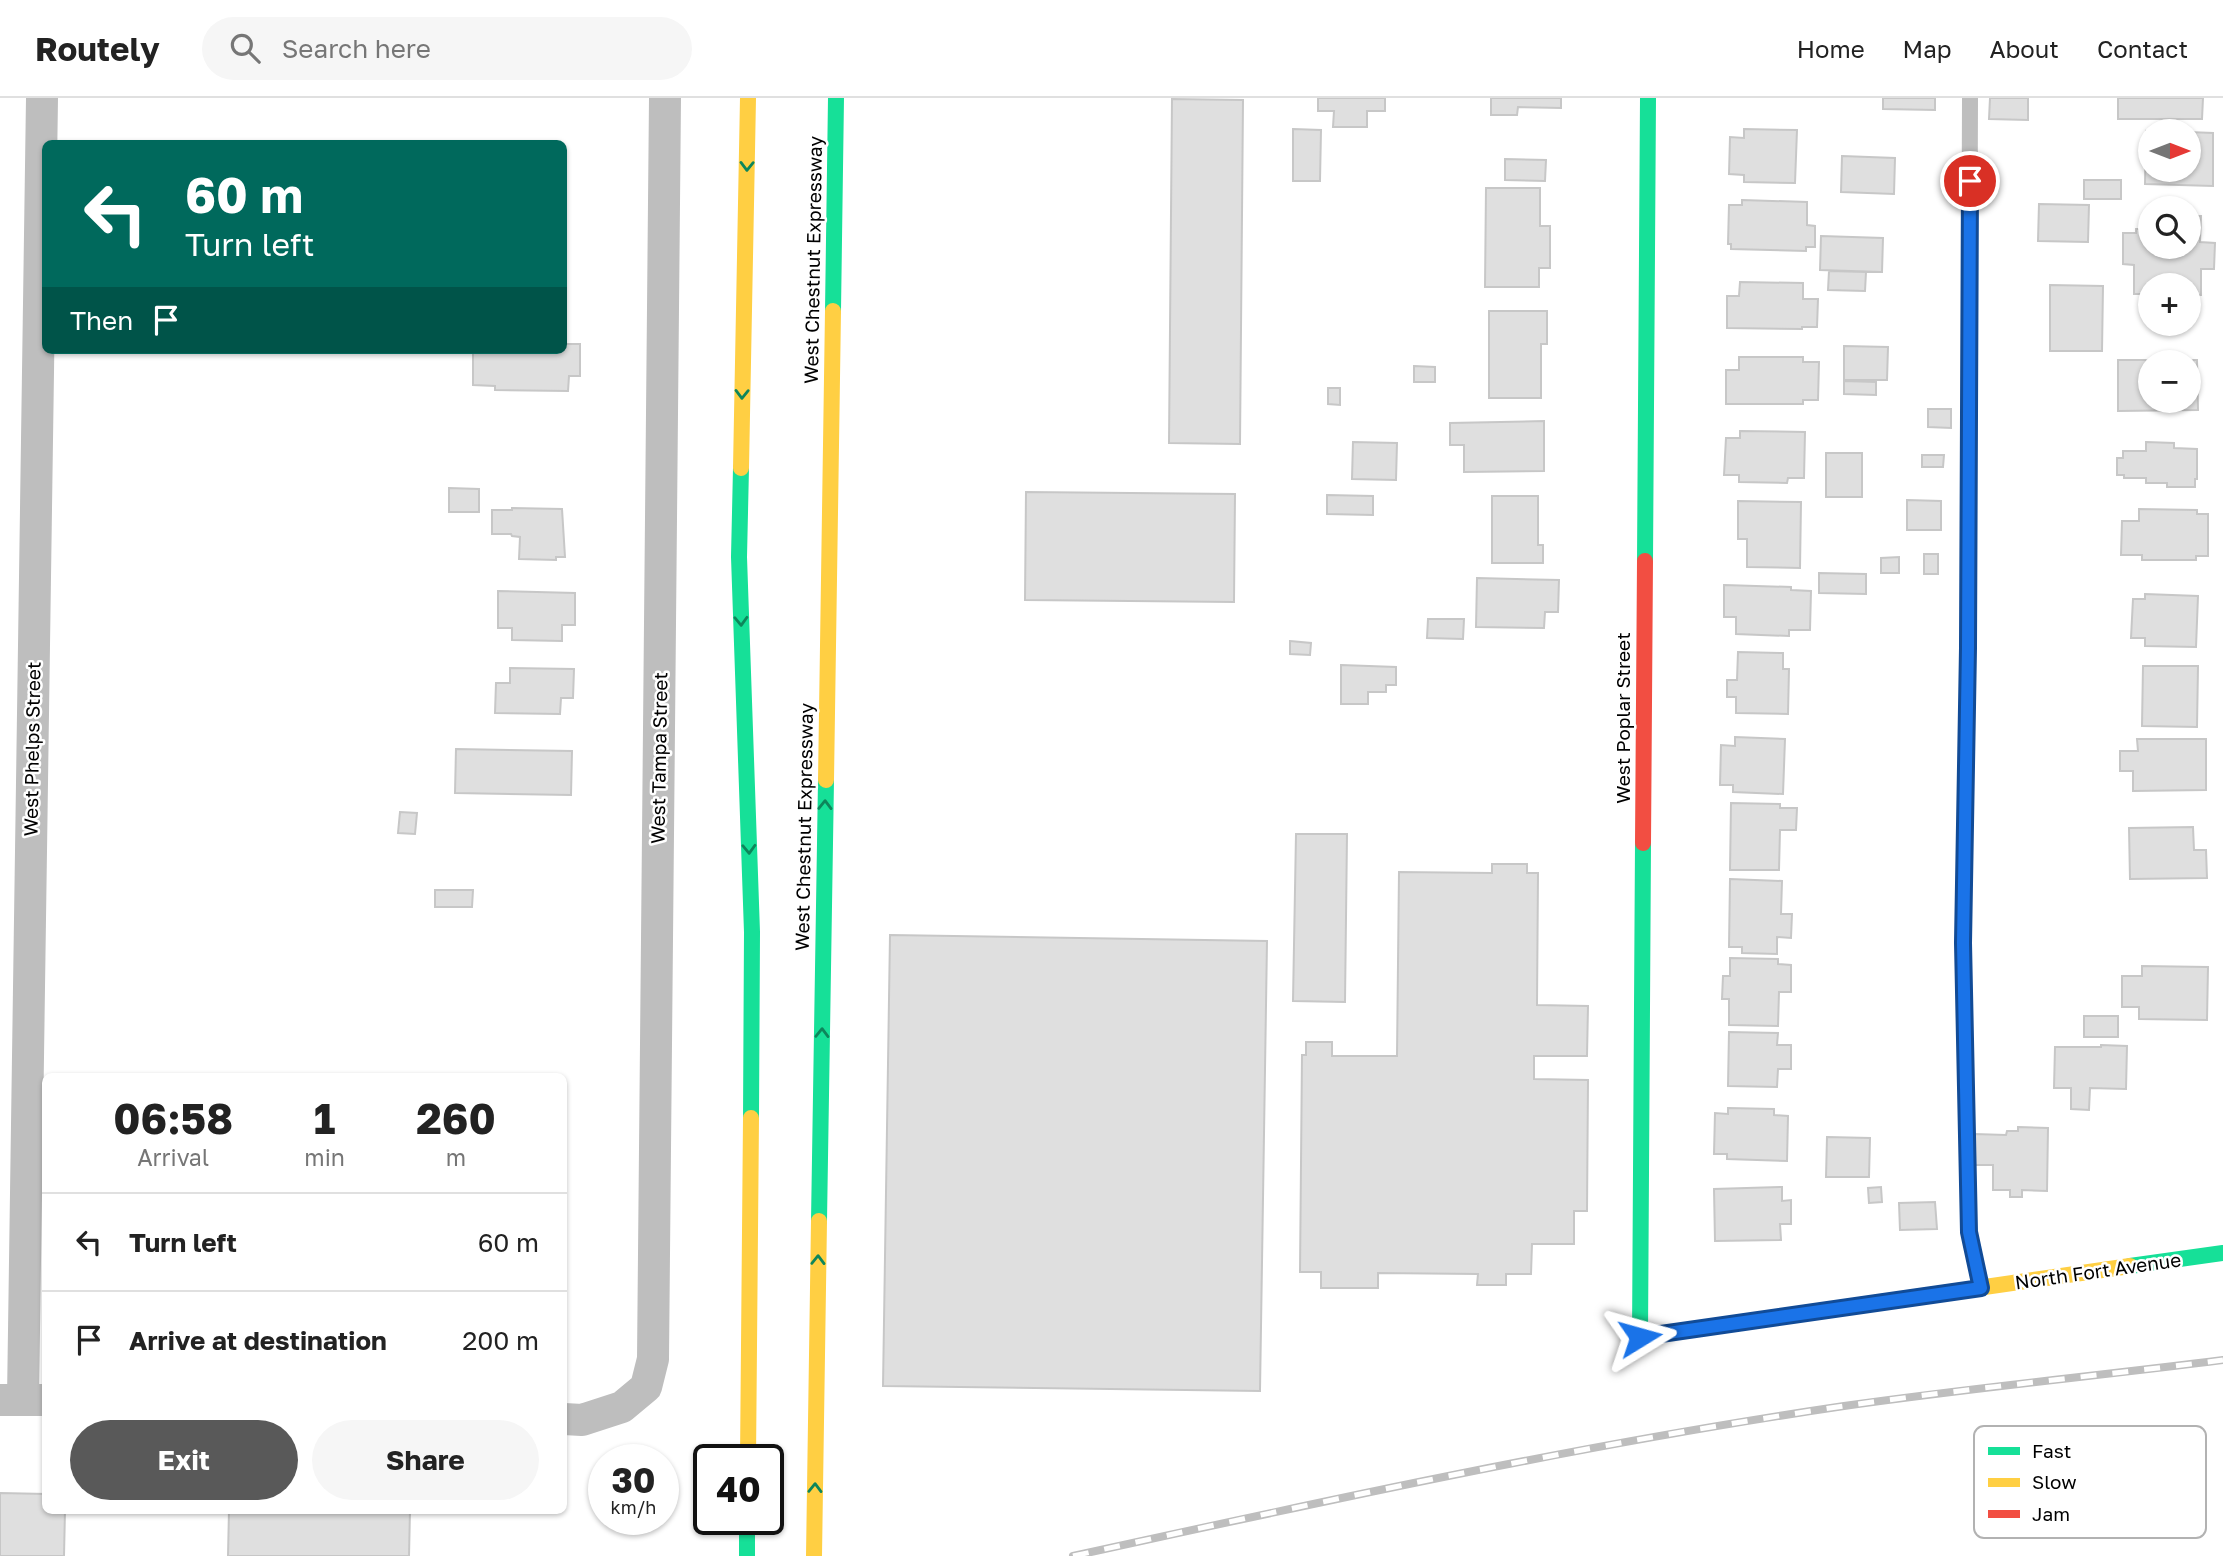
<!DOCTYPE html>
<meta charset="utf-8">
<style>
:root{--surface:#fff;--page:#f6f6f6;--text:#222;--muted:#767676;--line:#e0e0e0;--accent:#595959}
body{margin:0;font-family:"Golos Text",sans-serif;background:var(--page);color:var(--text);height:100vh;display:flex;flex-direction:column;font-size:26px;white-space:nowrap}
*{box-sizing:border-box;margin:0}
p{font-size:23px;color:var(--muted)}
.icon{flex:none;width:38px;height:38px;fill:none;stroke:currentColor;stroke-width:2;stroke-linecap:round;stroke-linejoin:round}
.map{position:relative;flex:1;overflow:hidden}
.details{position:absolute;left:42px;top:975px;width:525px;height:441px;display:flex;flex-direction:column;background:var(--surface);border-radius:10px;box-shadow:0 2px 5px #0004}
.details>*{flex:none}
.hud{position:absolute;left:42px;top:42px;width:525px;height:214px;border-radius:10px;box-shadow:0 2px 5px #0004;background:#00695c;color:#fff;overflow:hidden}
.needle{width:46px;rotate:90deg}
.buttons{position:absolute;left:2138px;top:21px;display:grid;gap:14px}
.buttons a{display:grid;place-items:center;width:63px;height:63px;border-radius:50%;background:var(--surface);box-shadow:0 2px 5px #0004;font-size:35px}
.speed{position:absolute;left:588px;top:1346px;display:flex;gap:14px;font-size:35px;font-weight:700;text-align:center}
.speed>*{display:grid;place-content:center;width:91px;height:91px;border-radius:50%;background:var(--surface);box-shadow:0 2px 5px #0004;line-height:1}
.speed small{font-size:18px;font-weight:400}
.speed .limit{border:4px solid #111;border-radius:10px;background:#fff;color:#111}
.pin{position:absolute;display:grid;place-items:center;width:60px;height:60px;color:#fff;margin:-30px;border:4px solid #fff;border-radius:50%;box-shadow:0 2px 7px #0007}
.me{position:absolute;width:77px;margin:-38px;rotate:82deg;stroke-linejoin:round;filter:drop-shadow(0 0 5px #0008)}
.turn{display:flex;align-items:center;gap:24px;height:147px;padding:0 28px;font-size:32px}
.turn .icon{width:91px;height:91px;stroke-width:2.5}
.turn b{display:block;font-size:49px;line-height:60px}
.then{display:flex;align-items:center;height:66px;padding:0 28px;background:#0003;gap:14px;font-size:26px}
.eta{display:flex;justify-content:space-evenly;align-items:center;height:119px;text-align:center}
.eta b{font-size:42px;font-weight:700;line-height:49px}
.cta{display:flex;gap:14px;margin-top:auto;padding:14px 28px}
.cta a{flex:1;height:80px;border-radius:42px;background:var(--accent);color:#fff;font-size:28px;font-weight:700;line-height:80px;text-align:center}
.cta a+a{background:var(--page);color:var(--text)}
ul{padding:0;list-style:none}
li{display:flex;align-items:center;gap:21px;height:98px;padding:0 28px;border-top:2px solid var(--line)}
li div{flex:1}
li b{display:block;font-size:26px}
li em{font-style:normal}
header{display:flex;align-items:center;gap:42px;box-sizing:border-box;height:98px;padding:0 35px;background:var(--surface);border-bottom:2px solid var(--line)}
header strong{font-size:33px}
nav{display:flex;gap:38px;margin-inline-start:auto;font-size:24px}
.search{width:490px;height:63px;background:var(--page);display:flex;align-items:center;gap:18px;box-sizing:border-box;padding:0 24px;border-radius:38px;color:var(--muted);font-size:26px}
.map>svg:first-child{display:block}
.building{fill:#dfdfdf;stroke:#c7c7c7;stroke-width:2;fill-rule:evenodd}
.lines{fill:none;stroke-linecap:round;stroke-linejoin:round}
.lane{stroke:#bebebe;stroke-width:16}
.street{stroke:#bebebe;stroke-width:32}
.fast{stroke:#16e098;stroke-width:16}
.slow{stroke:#ffcf43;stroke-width:16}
.jam{stroke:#f24e42;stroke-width:16}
.rail-casing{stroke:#bebebe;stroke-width:8}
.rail{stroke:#fff;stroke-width:5;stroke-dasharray:16;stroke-linecap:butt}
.oneway{stroke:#0d865b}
.route-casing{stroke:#114b97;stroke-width:18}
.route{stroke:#1a73e8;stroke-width:12}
.labels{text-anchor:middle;stroke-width:5;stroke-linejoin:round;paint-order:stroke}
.street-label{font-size:19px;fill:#000;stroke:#fff}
.key{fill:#fff;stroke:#b2b2b2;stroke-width:2}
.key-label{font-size:19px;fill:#000}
</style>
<header>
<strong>Routely</strong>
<div class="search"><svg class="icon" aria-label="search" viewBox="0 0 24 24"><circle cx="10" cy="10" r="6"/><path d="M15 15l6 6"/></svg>Search here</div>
<nav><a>Home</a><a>Map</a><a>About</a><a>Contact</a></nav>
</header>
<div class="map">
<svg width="2223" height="1458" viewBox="0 0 2223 1458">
<rect width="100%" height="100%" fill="#fff"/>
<!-- building -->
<path class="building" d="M1318,0h67v13h-18v16h-34l1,-16h-16z
M1491,0h70v10l-43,-1 -1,8h-26z
M1883,0h52v12l-52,-1z
M1990,0h38v22l-39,-1z
M2118,0h85l-1,21h-84z
M1172,1l71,1 -3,344 -71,-1z
M1293,31l28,1 -1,51h-27z
M1744,31l53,1 -2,53 -51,-1v-7l-15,-1 1,-37 14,1z
M2146,33l5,1v38h38v-38l24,1v53l-68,-2z
M1842,58l53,2 -1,36 -53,-2z
M1505,61l41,1 -1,21 -40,-1z
M2084,82h37v19h-37z
M1486,90h54v38h10v42h-11v19h-54z
M1742,102l65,2v23l8,1v21h-9v4l-75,-2v-5h-3l1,-39h13z
M2039,106l50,1 -1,37 -50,-1z
M2149,118h2v31h38v-31h12l-1,26 15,1 -1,26h-13v26h-12v-10h-38v9h-17v-29l-11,-1v-31h13v-4h12z
M1821,138l62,2 -1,34 -62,-2z
M1829,173l37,1 -1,19 -37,-1z
M1740,184l63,1v16h15l-1,28h-15v2l-75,-1v-32h12z
M2050,187l53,1 -1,65h-52z
M1489,213h58v33h-6v54h-52z
M564,246h16v32h-11l-1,15 -73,-1v-4l-22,-1v-35h91z
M1844,248l44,1 -1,33h-43z
M1739,259h64v5h16l-1,38h-15v4h-77v-34h13z
M2118,262h79l1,50 -80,1zM2151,264h38v39h-38z
M1414,268l21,1v15h-21z
M1844,283l32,1v13l-32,-1z
M1328,290h12v17l-12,-1z
M1928,311h23v19l-23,-1z
M1544,323v50l-80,1v-27h-14v-22z
M1740,333l65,1 -1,46h-16l-1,5 -48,-1v-7h-15l2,-37h14z
M1353,344l44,1 -1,37 -44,-1z
M2146,344l28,1v5l23,1v30h-2v8h-28v-4h-21v-5h-22v-3h-7v-17h6v-7h23z
M1826,355h36v44h-36z
M1922,357h22l-1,12h-21z
M449,390l30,1v23h-30z
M1026,394l209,2 -1,108 -209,-2z
M1327,397l46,1v19l-46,-1z
M1492,398h46v49h5v18h-51z
M1907,402l34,1v29h-34z
M1738,403l63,1 -1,66 -53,-1v-28h-9z
M512,410l50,1 3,48h-9v3l-37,-1 1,-22 -8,-1 -1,-2h-19v-24h20z
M2139,411l58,1v4h11v42h-12v4h-54v-5h-21l1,-34h17z
M1924,456h14v20h-14z
M1899,459v16h-18v-15z
M1819,475l47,1v20l-47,-1z
M1477,480l82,2 -1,32h-13l-1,16 -68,-1z
M1724,487l67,2v3l20,1 -1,39h-21v6l-53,-2v-17h-12z
M498,493l77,2v32h-13v16l-50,-1v-12h-14z
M2145,496l53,2 -2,51 -51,-1v-8h-14l2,-39h12z
M1428,521h36l-1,20 -36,-1z
M1290,543l21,2 -1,12 -20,-1z
M1738,554l45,1v16h6l-1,45 -52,-1v-16h-9v-17h10z
M1341,567l55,2v18h-10v7h-18v12h-27z
M2143,568h55l-1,61 -55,-1z
M510,570l64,1 -1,29h-12l-1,16 -65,-1 1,-30h14z
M1735,639l50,2 -2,55 -50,-2v-7h-13l1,-40 14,1z
M2137,641h69v51l-73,1v-20h-13v-20h18z
M456,651l116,2 -1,44 -116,-2z
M1731,705l49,1v4h17l-1,22h-16l-1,40h-49z
M400,714l17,1 -2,21 -17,-1z
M2193,729l1,23h12l1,28 -77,1 -1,-51z
M1296,736h51l-2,168 -52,-1z
M1492,766h35v9h11l-1,132 51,1 -1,50h-53v23l54,1 -1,131h-13v33h-42l-1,30h-25v11h-29l1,-11 -100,-1v15h-57v-16h-21l2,-217h4v-13h26v14h65l2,-184 93,1z
M1730,781l52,2 -1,33h11l-1,24 -14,-1v17l-35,-1v-6h-13z
M435,792h38l-1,17h-37z
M890,837l377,6 -7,450 -377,-5z
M1730,860l48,1v5l13,1v27h-12l-1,34 -49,-1v-26h-7l1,-23h7z
M2142,868l66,1 -1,53 -68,-1v-12h-17v-31h20z
M2084,918h34v21h-34z
M1729,934l49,1 -1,12h14v24h-13l-1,18 -49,-1z
M2101,947l26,1 -1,43 -36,-1 -1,22 -18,-1v-21h-17l1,-41h46z
M1728,1010l46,1v6l14,1 -1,45 -60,-2v-5h-13l1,-41 13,1z
M2018,1029l30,1 -1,63 -25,-1v7h-12v-7h-17v-25h-19l1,-31 31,1 1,-4h11z
M1827,1039l43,1 -1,39h-43z
M1782,1089v14l9,-1v24h-11l1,16 -66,1 -1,-52z
M1881,1089l1,15 -13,1 -1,-15z
M1935,1104l2,27 -37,1 -1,-27z
M0,1395l46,1v16h19l-1,46h-64z
M229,1412h181l-1,46h-181z"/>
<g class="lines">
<!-- lane -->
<path class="lane" d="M1970,0l-2,550 -5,295 6,289 12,56"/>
<!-- street -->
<path class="street" d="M23,1301l19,-1301
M0,1302h46
M564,1321l18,1 40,-13 24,-20 7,-28 12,-1261"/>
<!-- fast -->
<path class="fast" d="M833,213l3,-213
M741,370l-2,89 13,375 -1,186
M1645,463l3,-463
M1643,745l-3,494 47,-7
M819,1123l7,-441
M2130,1168l93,-13
M747,1421v37"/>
<!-- slow -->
<path class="slow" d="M741,370l7,-370
M826,682l7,-469
M1687,1232l443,-64
M748,1362l3,-342
M814,1458l5,-335"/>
<!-- jam -->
<path class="jam" d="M1643,745l2,-282"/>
<!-- rail casing -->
<g class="rail-casing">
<path id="rail" d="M1073,1458c255,-56 512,-112 771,-150 126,-18 253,-30 379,-46"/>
</g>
<!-- rail -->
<use href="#rail" class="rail"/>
</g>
<!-- one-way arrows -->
<defs><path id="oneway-chevron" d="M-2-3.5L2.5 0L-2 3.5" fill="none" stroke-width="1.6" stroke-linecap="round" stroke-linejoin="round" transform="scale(1.75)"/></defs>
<g class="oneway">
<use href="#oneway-chevron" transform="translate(747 68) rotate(91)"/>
<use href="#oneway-chevron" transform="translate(742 296) rotate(91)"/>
<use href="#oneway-chevron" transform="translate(741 523) rotate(88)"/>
<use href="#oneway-chevron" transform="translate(825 707) rotate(-89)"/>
<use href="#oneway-chevron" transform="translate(749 751) rotate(88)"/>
<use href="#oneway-chevron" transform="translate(822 935) rotate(-89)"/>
<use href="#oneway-chevron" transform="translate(818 1162) rotate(-89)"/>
<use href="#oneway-chevron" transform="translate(815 1390) rotate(-89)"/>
</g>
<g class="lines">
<!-- route casing -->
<g class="route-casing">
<path id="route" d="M1640,1239l341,-49 -12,-56 -6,-289 5,-295 2,-467"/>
</g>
<!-- route -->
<use href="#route" class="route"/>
</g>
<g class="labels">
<!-- street labels -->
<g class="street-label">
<text transform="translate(813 162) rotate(-89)" y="7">West Chestnut Expressway</text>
<text transform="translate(1623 620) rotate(-90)" y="7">West Poplar Street</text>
<text transform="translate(32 651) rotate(-89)" y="7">West Phelps Street</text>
<text transform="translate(659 660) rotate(-89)" y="7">West Tampa Street</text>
<text transform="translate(804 729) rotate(-89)" y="7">West Chestnut Expressway</text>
<text transform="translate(2098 1173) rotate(-8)" y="7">North Fort Avenue</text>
</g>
</g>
<!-- legend -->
<rect x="1974" y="1328" width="232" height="112" rx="10" class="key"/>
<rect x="1988" y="1349" width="32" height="8" fill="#16e098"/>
<rect x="1988" y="1380" width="32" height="9" fill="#ffcf43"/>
<rect x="1988" y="1412" width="32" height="8" fill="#f24e42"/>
<g class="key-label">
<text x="2032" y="1360">Fast</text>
<text x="2032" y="1391">Slow</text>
<text x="2032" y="1423">Jam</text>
</g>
</svg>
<div class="buttons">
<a><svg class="needle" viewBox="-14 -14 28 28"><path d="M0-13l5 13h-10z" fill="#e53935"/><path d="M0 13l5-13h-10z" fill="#767676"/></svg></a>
<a><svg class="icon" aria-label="search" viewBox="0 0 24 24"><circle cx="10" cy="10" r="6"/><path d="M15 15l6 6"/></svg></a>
<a>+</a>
<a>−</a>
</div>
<div class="speed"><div>30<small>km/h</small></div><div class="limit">40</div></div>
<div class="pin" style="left:1970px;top:83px;background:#d93025"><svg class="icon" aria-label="arrive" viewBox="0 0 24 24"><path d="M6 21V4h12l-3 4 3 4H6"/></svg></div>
<svg class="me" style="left:1640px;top:1239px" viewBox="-20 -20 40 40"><path d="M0-17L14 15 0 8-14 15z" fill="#1a73e8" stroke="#fff" stroke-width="4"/></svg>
<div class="hud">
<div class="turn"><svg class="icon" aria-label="left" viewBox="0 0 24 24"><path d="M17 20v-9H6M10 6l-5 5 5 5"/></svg><div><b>60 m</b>Turn left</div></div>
<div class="then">Then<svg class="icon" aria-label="arrive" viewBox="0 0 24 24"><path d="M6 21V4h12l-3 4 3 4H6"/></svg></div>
</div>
<section class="details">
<div class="eta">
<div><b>06:58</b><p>Arrival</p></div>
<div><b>1</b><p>min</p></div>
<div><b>260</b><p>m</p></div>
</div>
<ul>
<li><svg class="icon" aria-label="left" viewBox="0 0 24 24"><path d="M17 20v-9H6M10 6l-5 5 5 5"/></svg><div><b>Turn left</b></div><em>60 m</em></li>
<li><svg class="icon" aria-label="arrive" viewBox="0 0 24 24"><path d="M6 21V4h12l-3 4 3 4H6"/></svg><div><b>Arrive at destination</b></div><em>200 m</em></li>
</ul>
<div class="cta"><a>Exit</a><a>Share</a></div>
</section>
</div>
